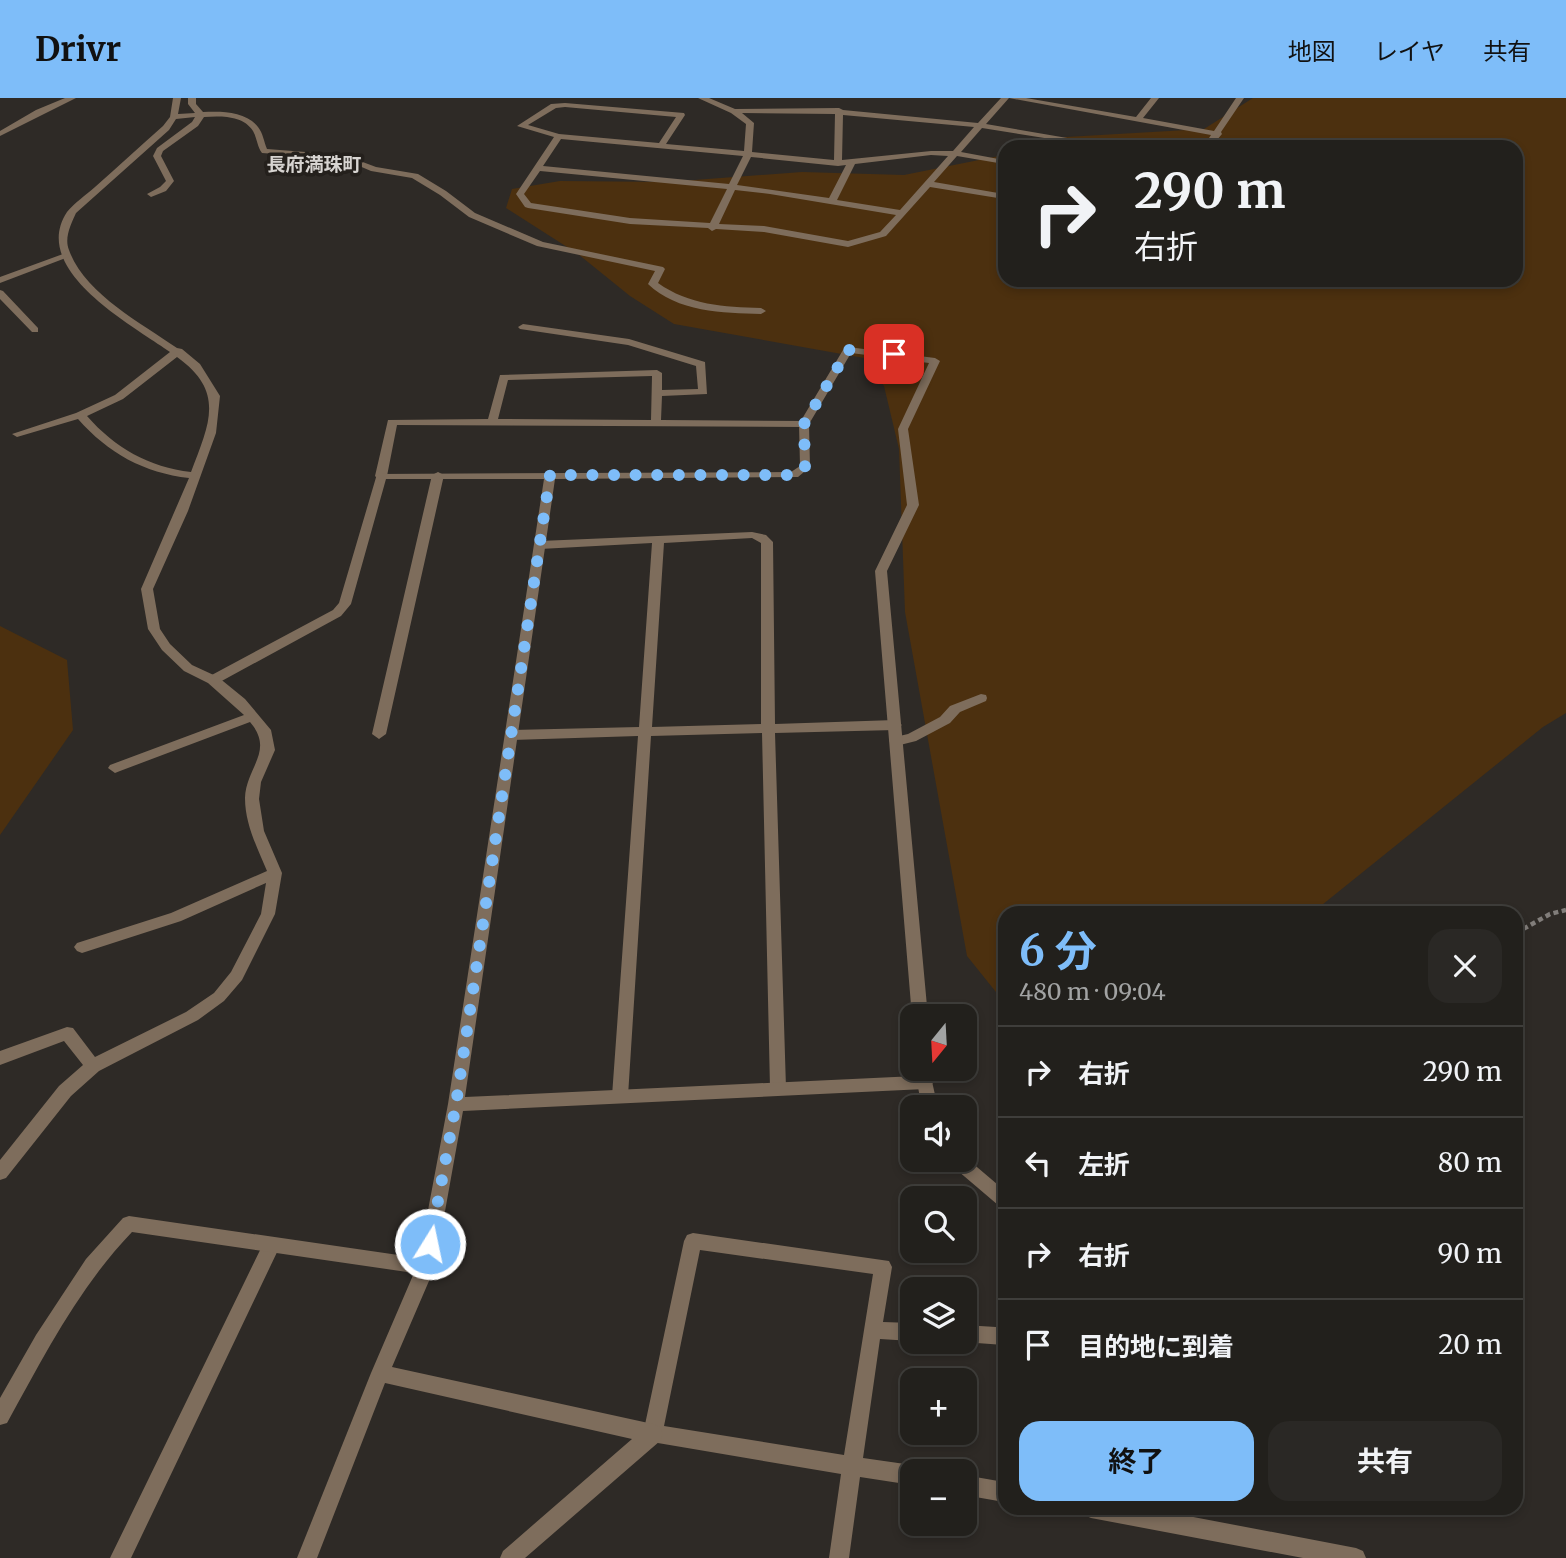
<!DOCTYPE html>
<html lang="ja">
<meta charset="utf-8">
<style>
:root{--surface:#22201c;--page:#2a2825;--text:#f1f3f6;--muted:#a2a3a3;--line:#3f3e3b;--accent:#7ebdf9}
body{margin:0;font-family:Merriweather,"Noto Sans JP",serif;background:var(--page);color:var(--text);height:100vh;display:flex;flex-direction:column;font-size:26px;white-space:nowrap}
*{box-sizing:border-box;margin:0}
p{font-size:23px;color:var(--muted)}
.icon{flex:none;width:38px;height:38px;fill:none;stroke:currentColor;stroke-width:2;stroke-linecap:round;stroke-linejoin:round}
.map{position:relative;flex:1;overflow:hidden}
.sheet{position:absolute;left:998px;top:808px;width:525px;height:609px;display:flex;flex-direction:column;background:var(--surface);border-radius:21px;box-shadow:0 4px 10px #0003,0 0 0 2px var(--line)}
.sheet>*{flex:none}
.hud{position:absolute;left:998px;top:42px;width:525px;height:147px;border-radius:21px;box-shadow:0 4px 10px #0003,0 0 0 2px var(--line);background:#22201c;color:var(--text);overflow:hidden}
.needle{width:46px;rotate:198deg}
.buttons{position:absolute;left:900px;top:906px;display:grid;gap:14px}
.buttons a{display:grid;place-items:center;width:77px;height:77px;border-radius:14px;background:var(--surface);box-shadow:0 4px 10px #0003,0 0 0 2px var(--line);font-size:35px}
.pin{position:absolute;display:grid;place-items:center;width:60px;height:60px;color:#fff;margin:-30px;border-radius:14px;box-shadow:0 4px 10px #0006}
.me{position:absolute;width:77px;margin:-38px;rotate:10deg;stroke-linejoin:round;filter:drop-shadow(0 0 5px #0008)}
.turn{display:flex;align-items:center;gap:24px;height:147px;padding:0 21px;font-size:32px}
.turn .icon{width:91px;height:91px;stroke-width:2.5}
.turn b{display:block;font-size:49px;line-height:60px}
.round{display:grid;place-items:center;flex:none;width:74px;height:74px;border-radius:21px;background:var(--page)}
.summary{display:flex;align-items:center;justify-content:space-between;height:119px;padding:0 21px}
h1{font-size:42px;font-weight:700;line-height:52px;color:var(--accent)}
.cta{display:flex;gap:14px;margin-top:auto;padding:14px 21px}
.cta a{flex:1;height:80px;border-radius:21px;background:var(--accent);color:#111;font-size:28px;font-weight:700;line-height:80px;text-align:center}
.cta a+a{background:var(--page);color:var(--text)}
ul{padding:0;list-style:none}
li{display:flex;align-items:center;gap:21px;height:91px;padding:0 21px;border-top:2px solid var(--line)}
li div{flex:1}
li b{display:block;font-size:26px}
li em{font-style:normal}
header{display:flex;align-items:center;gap:42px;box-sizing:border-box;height:98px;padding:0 35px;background:var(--accent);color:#111}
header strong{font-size:33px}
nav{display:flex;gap:38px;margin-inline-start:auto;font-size:24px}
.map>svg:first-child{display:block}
.green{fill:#4c300f}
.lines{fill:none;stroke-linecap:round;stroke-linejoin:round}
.path{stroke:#817d7a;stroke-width:4.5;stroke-dasharray:5 3.5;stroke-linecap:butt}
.minor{fill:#7e6d5c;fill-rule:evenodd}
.tertiary{fill:#7e6d5c;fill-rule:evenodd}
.route{stroke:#7ebdf9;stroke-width:12;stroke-dasharray:0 21.6}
.labels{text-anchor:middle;stroke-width:7;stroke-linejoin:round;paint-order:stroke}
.far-quarter-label{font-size:19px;font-weight:bold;fill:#d7d4d1;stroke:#24201c}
</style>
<header>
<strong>Drivr</strong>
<nav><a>地図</a><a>レイヤ</a><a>共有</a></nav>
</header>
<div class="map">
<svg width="1566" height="1460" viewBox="0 0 1566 1460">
<rect width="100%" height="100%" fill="#2e2a26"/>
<!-- green -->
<path class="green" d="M1253,0h313v615l-23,14 -231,186 -308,1v88l-37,-46 -62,-344 -6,-163 -15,-63 -20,-28 -190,-34 -44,-28 -52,-42 -72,-46 6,-19 48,-8 108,1 134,-10 102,3 100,-20v125h512v-133h-485l35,-10 138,-8z
M0,528l67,34 6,70 -73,105z"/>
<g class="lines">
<!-- path -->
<path class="path" d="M1516,835l34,-19 16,-4"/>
<!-- minor -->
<path class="minor" d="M65,0h11l-76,38v-5l36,-21z
M173,0h8l-3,16 17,-1 -7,-9v-6h8v6l7,8c18,-1 43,-1 55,15 5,6 6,15 9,22l77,6 32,12 42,7 28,17 29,22 68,29 120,25 2,2 -7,14c31,22 66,24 103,25l5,3 -5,3c-38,-1 -84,-2 -113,-30l7,-13 -118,-25 -68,-29 -29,-22 -28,-17 -41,-7 -28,-12 -81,-6c-5,-7 -5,-15 -9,-22 -10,-16 -33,-15 -49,-14l-6,9 -35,25 -2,5 13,25 -8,10 -15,6 -4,-3 13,-7 6,-6 -13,-25 4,-8 35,-26 3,-5 -19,2 -7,11 -93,83c-5,11 -12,25 -7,37 15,43 72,73 108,98l5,1 18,15 20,32 -4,37 -28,78 -35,78 7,40 10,15 22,21 26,12 27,22 26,31 4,20 -14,32 -2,17 5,32 18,42 -7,41 -33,66 -18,21 -26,19 -99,51 -28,25 -65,82 -6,2v-20l59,-74 24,-21 -19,-24 -64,24v-14l67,-24 6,1 22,29 91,-45 28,-19 17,-21 30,-58 5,-31 -85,38 -99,32 -5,-2 -3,-4 3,-4 94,-30 96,-42c-10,-24 -22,-47 -22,-73 1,-31 30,-47 5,-76l-130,49 -5,2 -7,-5 2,-3 134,-50 -36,-32 -24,-12 -22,-21 -14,-21 -7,-40 48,-111c-45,-5 -81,-25 -111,-59l-61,18 -5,-3 64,-21 39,-18 55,-43c-38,-27 -141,-82 -103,-140 7,-9 19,-17 28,-25 23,-20 45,-41 68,-61l7,-9zM177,259c49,35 32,67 14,115 -42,-5 -76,-24 -104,-56l36,-17z
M698,0h11l26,11 104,-1 4,2 135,13 23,-25h8l-23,26 134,23h-19l-119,-19 -21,24 43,8v4l-47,-8 -23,26 70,12v5l-74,-12 -44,49 -38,11 -84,-15 -48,-3 -4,2 -4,-3 -78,-4 -102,-16 -3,-1 -9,-13 38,-57 -37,-11 34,-22 14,-1 119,10 1,2 -19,29 78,7 2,-27 -15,-11zM565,9l111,10 -17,26 -100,-9 -31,-9 28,-17zM742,15l93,1 -1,46 -82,-8 2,-29zM843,17l131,12 -21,24h-22l-89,9zM561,41l182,17 -14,28 -186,-18zM931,57l17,1 -48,54 -63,-10 18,-36zM751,59l87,9 8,-1 -17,33 -92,-13zM540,73l187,18 -17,34 -80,-5 -99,-15 -7,-9zM735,92l35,4 126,21 -16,17 -32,9 -84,-15 -45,-2z
M1009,0h17l110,19 15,-19h8l-16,20 71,13 22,-33h8l-23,34 1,2 -11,13h-8l8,-12z
M0,192l3,1 35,37v4h-6l-32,-33z
M523,226l106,15 76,23 2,32 -45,2 -1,24 143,1 5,3 -5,3 -407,-2 -10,51 -2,2h-8l-2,-2 13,-56 100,-1 12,-44 157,-5 5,3v17l36,-1 -2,-23 -68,-21 -108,-16 -2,-2zM652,278l-1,44 -153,-1 10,-39z
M438,374l6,3 -58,259 -7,5 -7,-5 60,-259z
M752,434l14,3 7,7 2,182 120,-4 7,5 -7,5 -120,3 11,355 -2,5 -6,2 -6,-2 -2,-5 -8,-355 -111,3 -23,360 -2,5 -6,2 -6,-2 -2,-5 26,-360 -126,4 -7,-5 7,-5 127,-3 13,-184 -112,6 -6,-4 6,-4zM752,440l9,5v181l-109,3 12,-184z
M981,596l5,1 1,3 -1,3 -26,11 -10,11 -34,18 -20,5 -7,-5 2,-3 17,-4 32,-17 10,-11z
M925,977l6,2 7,31h-16l-5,-26 2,-5z
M964,1058l40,34v17l-6,-2 -47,-40 -2,-5h15z
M693,1135l196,28 3,6 -9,55 29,1v18l-32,-2 -17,119 49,7 7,3 1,4h-8v13l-52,-8 -11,81h-20l12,-84 -195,-33 -3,-7 41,-193 3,-6zM700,1152l173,24 -29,181 -180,-29z
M271,1140l6,2 3,6 -149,312h-21l155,-318z
M1004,1223v24l-41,-3 1,-17 32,2z
M964,1377l40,7v20l-40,-7z
M1081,1410h65l210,40 7,3 3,7h-63l-212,-40 -7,-3z"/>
<!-- tertiary -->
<path class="tertiary" d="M63,156l8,2 -71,27v-6z
M848,249l87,11 5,3 -32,68 11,76 -32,66 41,446h-16l-37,-446 32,-66 -9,-76 31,-66 -78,-10 -42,71 1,43 -12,10 -243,2 -90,618 451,-21v-7h16l1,13 -2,5 -6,2 -462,22 -28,156 -43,100 261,57 7,3 3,7 -3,7 -135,117h-25l3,-7 129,-112 -247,-56 -68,175h-20l74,-185 43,-100 -282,-41c-53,55 -88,124 -125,191l-7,2v-27l36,-63 50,-76 37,-41 6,-2 290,42 29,-154 96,-625h-158l-35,125 -10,12 -123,67h-10l-1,-3 1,-3 125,-67 6,-7 38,-129 414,-2 9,-6 -1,-42 44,-74z"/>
</g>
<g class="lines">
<!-- route -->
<path class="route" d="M430,1146l26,-140 94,-629h244l11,-8 -1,-43 44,-74 46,4"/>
</g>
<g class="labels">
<!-- far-quarter labels -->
<g class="far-quarter-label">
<text x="314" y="73">長府満珠町</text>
</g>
</g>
</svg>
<div class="buttons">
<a><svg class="needle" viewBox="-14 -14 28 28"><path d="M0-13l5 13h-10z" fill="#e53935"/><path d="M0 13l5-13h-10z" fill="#a2a3a3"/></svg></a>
<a><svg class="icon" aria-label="sound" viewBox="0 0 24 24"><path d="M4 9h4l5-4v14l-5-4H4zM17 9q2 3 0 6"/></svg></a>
<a><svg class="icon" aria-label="search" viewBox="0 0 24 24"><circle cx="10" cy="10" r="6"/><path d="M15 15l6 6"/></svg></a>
<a><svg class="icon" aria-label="layers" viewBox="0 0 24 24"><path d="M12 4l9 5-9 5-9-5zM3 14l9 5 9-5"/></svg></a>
<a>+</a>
<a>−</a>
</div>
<div class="pin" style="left:894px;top:256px;background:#d93025"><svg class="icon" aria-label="arrive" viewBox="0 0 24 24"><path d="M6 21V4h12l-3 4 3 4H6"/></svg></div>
<svg class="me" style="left:430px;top:1146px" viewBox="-20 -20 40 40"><circle r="17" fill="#7ebdf9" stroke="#fff" stroke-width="3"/><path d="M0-11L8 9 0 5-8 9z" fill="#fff"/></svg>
<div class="hud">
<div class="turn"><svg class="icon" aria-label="right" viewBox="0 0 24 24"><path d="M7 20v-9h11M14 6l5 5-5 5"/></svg><div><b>290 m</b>右折</div></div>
</div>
<section class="sheet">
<div class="summary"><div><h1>6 分</h1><p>480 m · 09:04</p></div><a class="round"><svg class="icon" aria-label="close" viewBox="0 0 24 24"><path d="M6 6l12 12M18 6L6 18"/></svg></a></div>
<ul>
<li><svg class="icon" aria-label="right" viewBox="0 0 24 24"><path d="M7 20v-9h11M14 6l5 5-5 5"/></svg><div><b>右折</b></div><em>290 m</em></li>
<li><svg class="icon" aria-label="left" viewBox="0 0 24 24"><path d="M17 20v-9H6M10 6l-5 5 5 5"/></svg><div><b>左折</b></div><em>80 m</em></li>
<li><svg class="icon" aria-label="right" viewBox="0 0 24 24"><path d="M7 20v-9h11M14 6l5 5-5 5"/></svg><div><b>右折</b></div><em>90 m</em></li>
<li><svg class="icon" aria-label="arrive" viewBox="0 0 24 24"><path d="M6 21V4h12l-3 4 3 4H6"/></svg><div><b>目的地に到着</b></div><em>20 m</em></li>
</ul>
<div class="cta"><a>終了</a><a>共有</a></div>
</section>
</div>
